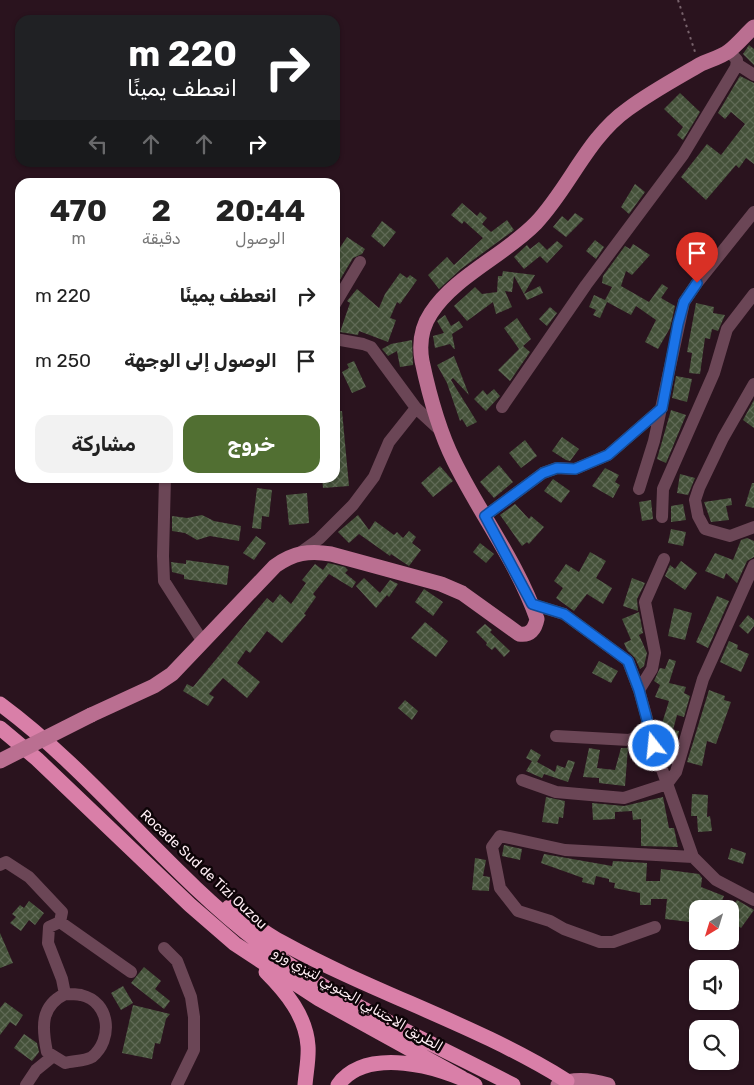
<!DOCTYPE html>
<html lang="ar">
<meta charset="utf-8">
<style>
:root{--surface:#fff;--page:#f2f2f2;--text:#222;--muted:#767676;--accent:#516f32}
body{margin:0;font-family:Rubik,"Noto Sans Arabic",sans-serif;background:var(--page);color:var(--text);direction:rtl;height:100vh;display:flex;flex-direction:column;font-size:19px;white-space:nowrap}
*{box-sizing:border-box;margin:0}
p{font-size:16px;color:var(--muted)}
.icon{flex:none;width:28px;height:28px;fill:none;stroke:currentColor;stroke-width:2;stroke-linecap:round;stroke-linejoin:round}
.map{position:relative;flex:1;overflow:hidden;direction:ltr}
.panel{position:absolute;left:15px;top:178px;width:325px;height:305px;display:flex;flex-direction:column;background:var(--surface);border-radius:15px;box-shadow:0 1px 4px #0004;direction:rtl}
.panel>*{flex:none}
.guide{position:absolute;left:15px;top:15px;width:325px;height:152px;border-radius:15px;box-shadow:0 1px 4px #0004;direction:rtl;background:#202124;color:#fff;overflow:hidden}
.needle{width:32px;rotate:218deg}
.controls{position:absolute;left:689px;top:900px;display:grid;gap:10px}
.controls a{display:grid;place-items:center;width:50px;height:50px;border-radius:10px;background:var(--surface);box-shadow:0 1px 4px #0004;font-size:25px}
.pin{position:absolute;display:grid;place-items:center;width:42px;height:42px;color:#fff;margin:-51px -21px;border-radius:50% 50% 50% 0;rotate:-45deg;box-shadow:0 0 5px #0007}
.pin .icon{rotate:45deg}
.me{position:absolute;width:55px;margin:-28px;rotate:344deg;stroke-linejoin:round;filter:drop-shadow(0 0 4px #0008)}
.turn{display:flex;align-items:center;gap:18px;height:105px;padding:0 20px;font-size:22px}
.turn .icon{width:65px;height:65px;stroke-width:2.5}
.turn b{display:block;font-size:35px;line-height:42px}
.lanes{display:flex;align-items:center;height:48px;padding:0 20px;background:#0003;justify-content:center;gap:25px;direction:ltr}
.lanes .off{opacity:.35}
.eta{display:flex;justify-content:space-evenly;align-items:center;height:85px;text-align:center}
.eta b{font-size:30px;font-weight:700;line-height:35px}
.cta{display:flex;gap:10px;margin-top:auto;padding:10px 20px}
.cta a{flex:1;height:58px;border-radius:15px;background:var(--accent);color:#fff;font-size:20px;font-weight:700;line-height:58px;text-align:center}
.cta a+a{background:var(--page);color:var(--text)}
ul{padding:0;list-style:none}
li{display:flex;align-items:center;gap:15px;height:65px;padding:0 20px}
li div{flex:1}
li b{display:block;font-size:19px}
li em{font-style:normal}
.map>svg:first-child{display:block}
.building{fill:url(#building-cross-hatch)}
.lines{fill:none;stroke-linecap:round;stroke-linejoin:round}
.path{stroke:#78636c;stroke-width:2;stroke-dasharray:2.5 4;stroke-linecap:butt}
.minor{stroke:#6b4656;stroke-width:12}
.major{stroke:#ba6f91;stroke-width:15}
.highway{stroke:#d97fa8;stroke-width:15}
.major-bridge{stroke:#ba6f91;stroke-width:15}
.route-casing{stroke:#114b97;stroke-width:12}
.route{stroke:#1a73e8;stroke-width:9}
.labels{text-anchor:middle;stroke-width:5;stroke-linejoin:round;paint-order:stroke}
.street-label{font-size:14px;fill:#ffeef4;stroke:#0d0407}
</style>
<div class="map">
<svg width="754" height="1085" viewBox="0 0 754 1085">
<defs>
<pattern id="building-cross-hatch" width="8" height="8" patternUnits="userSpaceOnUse" patternTransform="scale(1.25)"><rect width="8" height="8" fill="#445139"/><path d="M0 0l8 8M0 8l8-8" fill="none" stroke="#606a56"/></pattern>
</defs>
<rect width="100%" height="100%" fill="#2a131e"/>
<!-- building -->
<path class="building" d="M749,45l5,4v16l-11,-11z
M740,76l14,7v81l-8,-6 -7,10 -3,-3 -30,35 -25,-23 26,-33 14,11 24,-31 -14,-12 -6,7 -7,-6z
M680,93l20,19 -17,28 -6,-5 6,-8 -19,-18z
M635,184l10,8 -16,22 -8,-7z
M462,203l15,13 3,-4 7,6 -5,6 9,8 16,-12 7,10 -53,39 -22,20 -11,-14 19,-18 7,8 29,-27 -19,-17 -2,3 -11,-9z
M575,213l9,6 -18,18 -13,-10 9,-11 6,5z
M382,221l14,11 -12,15 -13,-11z
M347,237l18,12 -3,5 -9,4 -18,30v-33z
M595,240l9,7 -8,12 -10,-8z
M557,241l6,5 -16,17 -7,-7 -16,13 -10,-12 13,-12 3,4 9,-7 8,8z
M633,244l17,11 -18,20 -6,-4 -5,15 28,16 13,-18 6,4 -7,10 14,8 -5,22 -12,21 -13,-7 11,-22 -20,-14 -5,9 -24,-13 -7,16 -7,-3 3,-5 -7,-3 5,-12 11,5 7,-13 -10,-4 1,-7 22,-30 5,3z
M503,271l32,4 -11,19 -10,-18 -2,16 -7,-1 7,16 -16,7 -3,-12 -26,19 -13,-15 21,-19 7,7 15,-2 1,-16h4z
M400,273l7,5 3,-3 7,5 -17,24 -3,-2 -7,16 6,2 -8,22 -29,-11 -1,4 -18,-3 10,-29 -3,-2 10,-12 22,19 6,-14z
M540,286l3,7 -16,7 -3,-6z
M696,303l18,4 -1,6 12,2 -7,16 -6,-2 -2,10 -5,-1 -5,36 -11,-1 3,-20 -5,-1z
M550,307l7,6 -10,13 -8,-7z
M445,315l6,11 8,-5 4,6 -11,7 3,15h-1l-4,-5 -15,4 -2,-12 11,-3 -7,-12z
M517,318l14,21 -8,7 7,6 -20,29 -12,-11 21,-21 -15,-21z
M412,340l1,25 -13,2 -3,-16 -9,5 -6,-7 9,-5z
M454,356l15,39 -16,-17 -2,2 26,42 -10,5 -5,-8 -2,2 -13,-38 -10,-18z
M354,361l12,26 -14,6 -10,-21 7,-4 -2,-4z
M676,376l16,3 -5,23 -15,-4z
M494,389l6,7 -14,15 -12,-12 9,-9 4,5z
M754,400v28l-11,-8z
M671,410l15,5 -20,48 -9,-4z
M342,411l7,75 -26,2 -1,-10h13v-66z
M562,437l17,12 -9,12 -4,-1 -14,-9z
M525,440l12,16 -16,12 -12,-15z
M499,465l14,17 -19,16 -14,-16z
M440,466l13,15 -20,16 -12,-14z
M605,468l14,7 -4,7 5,3 -7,13 -21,-12z
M680,474l15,4 -7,17 -11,-2z
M553,479l17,12 -9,12 -17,-12z
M752,483h2v25l-9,-2z
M257,488l15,2 -3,27 -7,-1 -1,13 -9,-1z
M307,493l2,30 -20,2 -3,-30z
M731,498l1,7 -6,1 3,14 -18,2 -7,-20z
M651,500l2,19 -11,2 -3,-19z
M515,504l14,15 2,-3 13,11 -15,17 -2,-2 -5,4 -22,-31z
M683,504l3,16 -15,2v-16z
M202,515l12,6 27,5 -2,15 -29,-5 -13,4 -12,-7 -13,-2v-15l15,2z
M358,515l11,15 6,-9 19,14 3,-3 6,6 6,-7 7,6 -4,6 9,7 -12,16 -18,-12 -1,2 -31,-22 -10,9 -11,-11z
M671,529l15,3 -3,14 -15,-3z
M256,536l10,7 -12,17 -11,-7z
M747,538l7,3v16l-7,4 -10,22 -11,-10 -2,6 -19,-8 10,-18 18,7 8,-20z
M480,543l14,11 -8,9 -13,-11z
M590,552l16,9 -10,17 16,10 -9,16 -16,-10 -13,17 -18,-13 7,-10 -9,-7 12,-17 13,8z
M186,560l43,6 -2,19 -43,-6v-4l-12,-3 -1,-10 15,2z
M681,561l16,12 -12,17 -20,-14 5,-11 5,4z
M328,563l17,4 3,3 -3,3 11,9 -4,6 -23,-14 -16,20 3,3 -12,17 2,1 -24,28 -15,-12 -17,22 -4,-3 -9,13 23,19 -13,16 -24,-20 -14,16 5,3 -6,9 -25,-15 4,-7 6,3 74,-89 6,5 7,-9 11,10 15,-21 -4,-3 13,-16 8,6z
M364,578l16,15 10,-13 8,4 -9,13 -2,-2 -11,13 -20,-22z
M632,578l13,5 -8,16 1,12 -15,-5z
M424,589l19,13 -10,14 -18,-14z
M717,596l12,5 -21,47 -12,-6z
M674,608l18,5 -7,27 -17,-4z
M639,612l4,21 -4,2 8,18 -3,13 -4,3 -5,-11 -8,-8 -3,-7 7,-3 -9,-21z
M748,615l6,5v6l-6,8 -9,-8z
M425,622l23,19 -12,16 -25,-19z
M485,624l7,6 -2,2 20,19 -6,6 -9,-10 -3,3 -6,-5 1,-2 -11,-11z
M729,641l9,4 -1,4 12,5 -8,18 -21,-10z
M669,659l7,2 -7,22 17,4 -2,6 6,3 -6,21 -7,-2 -4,15 6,1 -2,10 -17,-4 -1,-4 10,-32 -14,-4 5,-12 -6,-4 6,-13 5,1z
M599,661l19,10 -7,12 -19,-10z
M709,690l16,6 -1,4 7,2 -15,42 -9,-3 -5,25 -15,-4z
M405,700l13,11 -6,9 -14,-12z
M647,747l5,17 -14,3 -3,-18z
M589,748l11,2 -3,18 18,2 6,-22h7l-3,38 -26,-3v-5l-16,-1z
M531,749l10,6 -4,7 18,10 2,-7 8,3 3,-8 7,2 -7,20 -24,-8 -2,4 -16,-7 6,-10 -6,-3z
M692,794l16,1 -1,22 3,-1 2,15 -14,1 -1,-16h-6z
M546,797l19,4 -2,17 -4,-1 -1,7 -16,-2z
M663,797l6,31h5l4,19 -37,-1v-27l-8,1 -1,-9 -17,1v7l-22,1 -1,-17 32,3z
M504,845l18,4 -2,11 -18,-4z
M731,848l15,5 -3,11 -15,-5z
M544,854l68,12 1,-5 34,2 -1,18h14l1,-12 38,5 3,4 -1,9 23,9 -5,13h-13l-13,-6 -3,19 -25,-3 2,-20h-16v6h-11v-12l-26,-5 1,-5 -6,-1v-3l-13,-3 -2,9 -12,-3 1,-4 -42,-15z
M475,858l11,2 -3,16 7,1 -1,14 -17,-1z
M737,900l17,10 -13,18 -11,-8v-10z
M29,901l15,12 -9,12 -6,-5 -8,11 -11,-8 6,-6 -4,-3 8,-9 4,3z
M0,933l13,30 -13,5z
M144,967l17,14 -6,8 15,12 -6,8 -33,-26z
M123,986l10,17 -12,7 -10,-17z
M5,1002l18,13 -7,11 -6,-4 -10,13v-27z
M133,1005l37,9 -4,5 -6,25 -5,-1 -3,16 -30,-6z
M24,1034l13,9 2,9 -7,9 -18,-13z"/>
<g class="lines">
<!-- path -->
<path class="path" d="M678,0l18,55"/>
<!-- minor -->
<path class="minor" d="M737,64l17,11
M335,304l25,-42
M335,339l28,5 8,3 45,61 25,23
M754,384l-31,54 -24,50 -4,12 3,16 7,13 25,7 24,-9
M502,407l84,-122 97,-130 53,-88 1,-7 -8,-9
M165,478l-2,78 1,25 39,61
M639,489l15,-48 30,-139 13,-19 57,-71
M485,516l58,-43 14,-5 18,1 33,-14 54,-47
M662,517l1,-28 51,-116 13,-44 27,-35
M301,552l18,-13 34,-34 21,-28 15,-35 27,-34
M531,604l33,10 64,47 11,29 19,68 35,99 23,23 38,20
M639,690l13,-21 3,-16 -10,-51 19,-43
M556,736l73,4 21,-7
M522,780l34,12 68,6 43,-14 9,-12 27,-93 51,-114
M0,865l6,-3 23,15 33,35 -2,10 -11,5 -1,16 14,36 3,15
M60,922l71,50
M655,927l-42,15h-13l-36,-13 -14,-8 -32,-10 -18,-23 -8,-41 8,-11 65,14 128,7
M164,948l13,13 14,36 3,20v33l-17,35
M65,994c5,0 11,0 16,1 30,7 32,45 11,62 -6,4 -20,4 -27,6l-18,-11c-5,-24 -7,-46 18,-58z
M26,1085l10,-15 16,-13"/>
<!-- major -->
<path class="major" d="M91,715l63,-29 18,-12 103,-108c18,-13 34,-16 56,-12l110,30 21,9 57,41c11,2 16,-5 18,-15 -20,-57 -57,-105 -83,-158 -15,-30 -25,-67 -32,-100 -3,-17 -1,-33 9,-48 24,-37 74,-58 105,-90 34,-36 51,-85 92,-114 23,-17 49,-31 73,-45 9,-4 20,-7 28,-13 9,-7 17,-17 25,-24
M558,1085c16,-7 33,-5 50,0"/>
<!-- highway -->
<path class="highway" d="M0,704c96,71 167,169 262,241 73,56 169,97 251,140
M0,728l37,31 153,146 45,39 84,55 143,79
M229,907c18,12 35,26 54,36 92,51 195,82 284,138
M266,972c20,20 40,44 42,74 1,12 -2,26 -3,39
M338,1085c28,-39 103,-19 137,0"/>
<!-- major-bridge -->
<path class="major-bridge" d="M0,761l91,-46"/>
</g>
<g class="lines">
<!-- route casing -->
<g class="route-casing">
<path id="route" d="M654,746l-15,-56 -11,-29 -64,-47 -32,-10 -47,-88 58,-43 14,-5 18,1 33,-14 54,-47 16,-84 6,-22 13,-19"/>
</g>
<!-- route -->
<use href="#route" class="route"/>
</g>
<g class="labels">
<!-- street labels -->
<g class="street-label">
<text transform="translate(204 869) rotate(43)" y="5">Rocade Sud de Tizi Ouzou</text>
<text transform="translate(358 999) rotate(30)" y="5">الطريق الاجتنابي الجنوبي لتيزي وزو</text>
</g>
</g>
</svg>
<div class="controls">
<a><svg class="needle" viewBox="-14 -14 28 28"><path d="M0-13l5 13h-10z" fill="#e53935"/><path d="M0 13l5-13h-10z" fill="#767676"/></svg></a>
<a><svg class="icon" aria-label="sound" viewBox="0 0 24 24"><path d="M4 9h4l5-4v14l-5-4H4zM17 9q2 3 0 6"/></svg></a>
<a><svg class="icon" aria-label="search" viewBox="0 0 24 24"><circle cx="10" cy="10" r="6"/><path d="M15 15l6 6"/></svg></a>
</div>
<div class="pin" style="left:697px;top:283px;background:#d93025"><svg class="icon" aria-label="arrive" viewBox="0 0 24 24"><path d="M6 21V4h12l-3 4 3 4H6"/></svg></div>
<svg class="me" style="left:654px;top:746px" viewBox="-20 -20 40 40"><circle r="17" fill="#1a73e8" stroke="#fff" stroke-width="3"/><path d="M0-11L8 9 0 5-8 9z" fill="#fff"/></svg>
<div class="guide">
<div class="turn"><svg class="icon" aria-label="right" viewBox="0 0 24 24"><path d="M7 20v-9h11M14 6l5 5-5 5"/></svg><div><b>220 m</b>انعطف يمينًا</div></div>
<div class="lanes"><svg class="icon off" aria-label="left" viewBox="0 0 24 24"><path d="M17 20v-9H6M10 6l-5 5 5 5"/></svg><svg class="icon off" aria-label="ahead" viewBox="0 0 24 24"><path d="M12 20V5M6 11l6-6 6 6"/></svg><svg class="icon off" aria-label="ahead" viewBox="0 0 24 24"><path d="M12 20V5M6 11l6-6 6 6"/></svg><svg class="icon" aria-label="right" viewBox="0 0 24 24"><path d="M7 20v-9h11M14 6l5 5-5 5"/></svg></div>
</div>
<section class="panel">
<div class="eta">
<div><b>20:44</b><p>الوصول</p></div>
<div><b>2</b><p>دقيقة</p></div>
<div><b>470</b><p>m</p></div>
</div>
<ul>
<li><svg class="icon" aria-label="right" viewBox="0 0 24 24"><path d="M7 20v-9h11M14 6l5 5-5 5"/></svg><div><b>انعطف يمينًا</b></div><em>220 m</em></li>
<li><svg class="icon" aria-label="arrive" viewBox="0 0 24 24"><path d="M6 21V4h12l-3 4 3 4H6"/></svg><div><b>الوصول إلى الوجهة</b></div><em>250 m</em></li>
</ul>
<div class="cta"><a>خروج</a><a>مشاركة</a></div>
</section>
</div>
